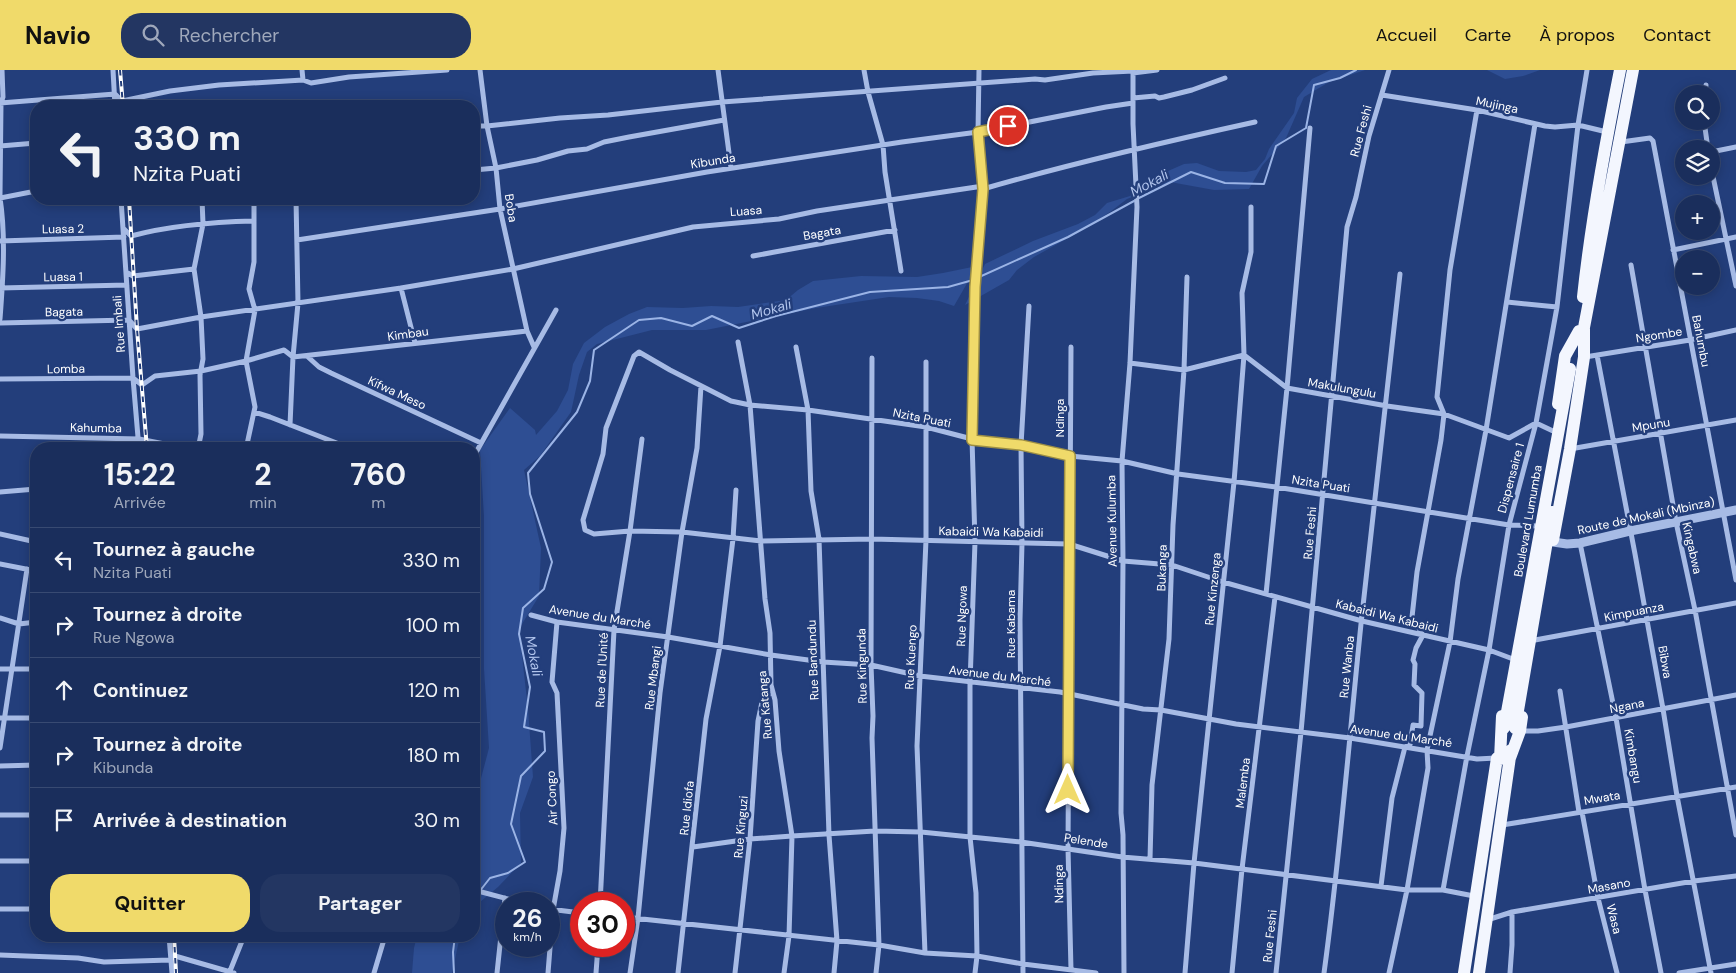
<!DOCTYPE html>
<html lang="fr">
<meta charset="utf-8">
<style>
:root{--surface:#1a2e5c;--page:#233662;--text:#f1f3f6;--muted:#9fa8bb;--line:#384a72;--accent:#f0da6a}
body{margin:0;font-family:"DM Sans",sans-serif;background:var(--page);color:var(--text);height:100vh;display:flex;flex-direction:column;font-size:19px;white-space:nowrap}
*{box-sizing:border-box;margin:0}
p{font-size:16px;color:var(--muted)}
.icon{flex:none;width:28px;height:28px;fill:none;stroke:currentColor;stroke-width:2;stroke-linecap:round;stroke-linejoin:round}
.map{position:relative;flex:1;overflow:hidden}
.details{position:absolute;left:30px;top:372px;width:450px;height:500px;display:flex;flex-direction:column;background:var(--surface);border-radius:20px;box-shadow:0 2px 12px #0003,0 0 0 1px var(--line)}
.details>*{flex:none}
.banner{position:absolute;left:30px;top:30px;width:450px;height:105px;border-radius:20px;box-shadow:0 2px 12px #0003,0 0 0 1px var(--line);background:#1a2e5c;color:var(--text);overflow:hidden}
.fabs{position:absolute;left:1675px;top:15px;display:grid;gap:10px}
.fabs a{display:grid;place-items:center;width:45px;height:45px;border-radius:50%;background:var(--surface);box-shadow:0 2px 12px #0003,0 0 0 1px var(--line);font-size:25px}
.speed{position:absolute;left:495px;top:822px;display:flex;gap:10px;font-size:25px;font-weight:700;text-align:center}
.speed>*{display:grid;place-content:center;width:65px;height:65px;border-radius:50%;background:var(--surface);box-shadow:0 2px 12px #0003,0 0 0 1px var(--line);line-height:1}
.speed small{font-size:12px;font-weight:400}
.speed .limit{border:8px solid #d22;background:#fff;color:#111}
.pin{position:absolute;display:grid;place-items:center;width:42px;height:42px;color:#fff;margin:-21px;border:2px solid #fff;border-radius:50%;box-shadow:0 1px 5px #0007}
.me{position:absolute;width:55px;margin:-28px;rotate:0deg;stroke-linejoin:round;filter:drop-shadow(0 0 4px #0008)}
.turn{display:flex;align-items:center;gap:18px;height:105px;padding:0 20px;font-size:22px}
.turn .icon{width:65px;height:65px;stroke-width:2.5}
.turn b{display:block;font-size:35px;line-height:42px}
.eta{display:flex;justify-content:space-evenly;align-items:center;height:85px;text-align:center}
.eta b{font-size:30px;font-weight:700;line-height:35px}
.button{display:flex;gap:10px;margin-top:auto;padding:10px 20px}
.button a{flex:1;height:58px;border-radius:20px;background:var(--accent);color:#111;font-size:20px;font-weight:700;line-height:58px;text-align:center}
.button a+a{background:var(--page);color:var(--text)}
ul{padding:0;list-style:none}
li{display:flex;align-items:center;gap:15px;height:65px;padding:0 20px;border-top:1px solid var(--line)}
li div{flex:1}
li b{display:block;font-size:19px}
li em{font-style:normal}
header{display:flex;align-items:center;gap:30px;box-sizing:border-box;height:70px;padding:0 25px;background:var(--accent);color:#111}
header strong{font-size:24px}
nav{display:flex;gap:28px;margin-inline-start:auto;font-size:18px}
.search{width:350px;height:45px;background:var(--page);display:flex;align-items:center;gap:12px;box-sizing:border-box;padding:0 18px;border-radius:20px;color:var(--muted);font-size:19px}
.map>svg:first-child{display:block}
.green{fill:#2e4e93}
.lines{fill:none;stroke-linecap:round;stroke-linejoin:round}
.stream{stroke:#9bb4e6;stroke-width:2}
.minor{stroke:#a7bbe5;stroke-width:5}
.tertiary{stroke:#a7bbe5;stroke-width:9}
.trunk{stroke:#f3f6fe;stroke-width:12}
.rail-casing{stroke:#fff;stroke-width:4}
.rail{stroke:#233e7b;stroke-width:2;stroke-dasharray:5.5;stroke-linecap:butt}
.trunk-bridge{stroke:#f3f6fe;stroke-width:12}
.route-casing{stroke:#9c8e45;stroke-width:12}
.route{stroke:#f0da6a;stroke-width:9}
.labels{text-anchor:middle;stroke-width:5;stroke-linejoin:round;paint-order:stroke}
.street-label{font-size:12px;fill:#fff;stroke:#233e7b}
.water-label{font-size:14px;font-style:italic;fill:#b2c5ed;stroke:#233e7b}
</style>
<header>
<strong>Navio</strong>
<div class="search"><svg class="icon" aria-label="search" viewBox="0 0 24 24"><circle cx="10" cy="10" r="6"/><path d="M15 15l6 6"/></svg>Rechercher</div>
<nav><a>Accueil</a><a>Carte</a><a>À propos</a><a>Contact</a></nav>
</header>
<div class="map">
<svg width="1736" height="903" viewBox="0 0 1736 903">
<rect width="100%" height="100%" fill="#233e7b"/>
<!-- green -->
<path class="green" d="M1331,0h34l-36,12 -25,15 -18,41 -24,28 -13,23 -35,1 -44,-8 -43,17 -17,13 -33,21 -43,24 -17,13 -8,10 -44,25 20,-41 48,-23 45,-17 17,-9 12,-12 23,-7 16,-14 22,-11 16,-7 13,-1 22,8 27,1 10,-2 9,-11 4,-10 25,-36 3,-15 15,-19z
M1487,0h53l-17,6 -18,3z
M977,196l-23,40 -15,-5 -22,-3 -28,-1 -73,11 -110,22h-54l-55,14 -10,8 -8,23 -8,37 -31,44 -16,14 17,78 -2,48 -20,33 9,80 5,68 -13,36 1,50 -23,24 -24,20v-56l7,-3 -2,-62 10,-38 -5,-79v-153l-4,-66 30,-42 25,22 1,5 21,-24 11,-21 5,-26 11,-21 21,-16 24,-13 18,-7 36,1 28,-2 27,1 48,-7 12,-10 15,-9 48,-5 56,1 26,-4z
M417,866h43l-8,37h-40l2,-25z"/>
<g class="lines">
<!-- stream -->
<path class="stream" d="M1139,128l52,-26 34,11 39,1 12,-38 30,-18 8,-43 26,-7 16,-8
M977,208l91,-41 66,-36
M474,825l5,-3 11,-14 18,-5 17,-11 -14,-38 10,-48 24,-25 -1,-19 -20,-5 6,-40 -11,-53 4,-26 21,-19 8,-27 -22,-68 -2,-21 49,-61 13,-31 4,-31 45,-30 22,-2 31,8 20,-10 27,12 37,-12 94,-24 78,-5 25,-7
M454,903l-1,-21 2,-16"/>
<!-- minor -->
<path class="minor" d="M113,0l2,36
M302,0l1,10
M480,0l7,56 9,42 4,41 27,122 7,16
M718,0l13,98
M864,0l4,22 15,53 2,27 16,99
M1133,3l24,-3
M1705,24l1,-9
M1382,25l95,15 68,16 10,1 23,-2 29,7
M1133,28l22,-2 4,2 5,-1 28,-7 33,-12
M0,33l115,-9 7,7 48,-10 49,-6 84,-5 8,3 38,-6 98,-7
M1704,51l4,28
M474,56h13l73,-8 48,-3 114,-13 313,-23 10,1 48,-7 40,-2
M1621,72l29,-4 3,3 83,439
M0,76l36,-3
M1711,82l25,-5
M1711,97l25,119
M474,100l22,-2 41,-8 31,-9 19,-2 17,-7 25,-5 95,-17
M983,119c90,-26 181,-47 272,-67
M0,125l1,-92 2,-6 -1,-27
M0,128c6,39 3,81 0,121
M0,128l36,-7
M121,129l12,179 6,71
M124,159l7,7c41,-11 81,-14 123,-15
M297,170l203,-31 207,-37 195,-30 76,-10 128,-25 27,-4
M0,171l124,-4
M1673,180l63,-13
M753,186l142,-26
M1631,195l45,257 19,88 41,225
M126,202l7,4 61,-7
M0,218l127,-3
M401,218l14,55
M1507,232l50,5
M0,253l129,-3 8,9 64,-12 200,-29 112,-19 180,-42 86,-8 38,-8 166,-25
M738,272l12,63 15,194 5,34 1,52 4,15 4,51 13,85 -3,100 -5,37
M796,277l12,63 3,81 8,48 10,296 8,106 -3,32
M1597,285l38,199 28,155 14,87 34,177
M293,287l234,-26
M308,287l11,10 12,6 150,70
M1585,287l105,-17 46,-10
M872,288l-1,307 2,51 -1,22 7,207 -3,28
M1130,293l54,7 60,-15 43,33 100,18 57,8 65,24 27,-15 17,8
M0,309l133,-1 9,7 13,-9 46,-5 45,-10 38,-11 9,7
M254,342l16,5 82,32
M290,355l3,-68 5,-54 -2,-104
M0,366l139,3 51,10
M198,379l3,-15 -1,-59 3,-16 -2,-42 -7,-48 9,-45 -1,-25
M246,379l9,-42 -9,-46 9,-51 -6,-21 5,-27v-63
M1570,379l166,-29
M474,386l82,-146
M0,422l36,-3
M0,464l36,8
M1580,473l36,175 29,172 16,83
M0,494l36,7
M1266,524l21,-206 23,-260
M531,545l26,7 111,15 103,18 52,7 48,3 49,11 140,16 83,17 18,1 75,14 114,14 127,21 19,-1
M0,548l19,6 17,-2
M1535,570l201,-37
M1513,589l-24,-9 -127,-29 -139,-39 -51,-17 -49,-4 -54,-17 -197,-5 -111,2 -79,-9 -52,-1 -36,3 -9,-4 -2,-10 20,-66 3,-26 28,-72 5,-4 31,18 61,31 19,4 58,5 118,17 46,12 49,6 49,11 52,5 56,13 98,13 233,38 28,1
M0,599h36
M1560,621l19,121
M0,648h36
M1521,661h17l28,-4 170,-32
M0,678l27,-179
M0,696l36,-1
M1582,742l16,86 19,75
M0,745h36
M1502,755l234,-38
M693,777l57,-8 42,-3 83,-5 46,1 100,10 101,15 72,6 213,27h36l31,6
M1150,789l2,-74 17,-146 4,-114 11,-155 3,-93
M0,791h36
M1381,816l11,-88 13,-51 5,-2 3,-20 8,1 1,-33 -8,-8 1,-21 -2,-4 3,-12 7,-13 -11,-18 5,-45 24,-132 3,-26 -7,-17 13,-127 27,-160
M474,820l53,14
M1443,820l24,-134 22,-106 20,-125 27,-102 21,-116 21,-182 9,-55
M600,834l14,-274 16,-99 12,-92
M0,839h36
M549,839l32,4
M624,847l255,28 46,8 52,3 46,8 73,9
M1487,850l25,-8 182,-31 42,-5
M169,866l3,37
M925,883l-8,-207 9,-206v-178
M0,885l78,3 26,4 66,-2 5,-4 59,17
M1071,900l-3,-122 3,-501
M230,901l14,-35
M374,903l11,-37
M497,903l8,-75
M548,903l5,-63 7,-39 4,-43 -7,-135 -5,-11 5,-60
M596,903l2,-27
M630,903l8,-55 22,-225 22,-161 15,-84 4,-62
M678,903l28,-254 14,-73 13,-107 3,-49
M735,903l15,-134 8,-118 4,-19 9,-10v-4
M975,903l2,-17 -1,-63 -6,-56v-154l5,-141 -3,-103 3,-152 8,-98 -5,-57 1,-62
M1023,903l-3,-353 2,-77 -1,-98 8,-139
M1124,903l-1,-138 -2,-22 2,-252 -1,-100 8,-98 7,-156 -4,-83v-54
M1185,903l9,-110 40,-381 10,-127 -2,-62 9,-41v-45
M1232,903l10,-104 33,-272
M1276,903l25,-241 46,-505 9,-30 13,-61 20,-66
M1324,903c16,-116 25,-233 37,-349 12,-117 27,-233 39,-350
M1389,903l18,-83 21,-122 -1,-18 23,-108 8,-63 28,-149 49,-306
M1510,903l2,-28v-33
M1679,903l57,-9"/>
<!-- tertiary -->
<path class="tertiary" d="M1549,469l4,3 14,2 13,-1 50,-12 106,-21"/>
<!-- trunk -->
<path class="trunk" d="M1583,227c8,-76 22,-152 37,-227
M1582,268l51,-268
M1558,334l7,-48 14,-25
M1553,470l17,-91 14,-92v-28
M1510,688l10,-27 2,-14
M1500,689l2,-43
M1464,903l33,-215 3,1 1,-4
M1479,903l32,-223"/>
<!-- rail casing -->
<g class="rail-casing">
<path id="rail" d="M120,0l3,36
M129,129l8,130 10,120
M174,866l2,37"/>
</g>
<!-- rail -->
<use href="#rail" class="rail"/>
<!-- trunk-bridge -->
<path class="trunk-bridge" d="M1504,658l66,-359
M1515,658l37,-216"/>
</g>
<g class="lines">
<!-- route casing -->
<g class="route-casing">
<path id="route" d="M1008,56l-30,6 5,57 -8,98 -3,153 49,5 49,11 -2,334"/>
</g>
<!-- route -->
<use href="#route" class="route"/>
</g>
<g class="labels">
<!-- street labels -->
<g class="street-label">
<text transform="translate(1497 35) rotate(12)" y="4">Mujinga</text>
<text transform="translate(1361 61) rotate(-75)" y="4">Rue Feshi</text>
<text transform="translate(713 91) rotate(-9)" y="4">Kibunda</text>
<text transform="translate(511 138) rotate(81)" y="4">Boba</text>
<text transform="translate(746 141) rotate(-4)" y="4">Luasa</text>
<text transform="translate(63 159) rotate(-1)" y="4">Luasa 2</text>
<text transform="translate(822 163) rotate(-10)" y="4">Bagata</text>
<text transform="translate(63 207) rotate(-1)" y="4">Luasa 1</text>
<text transform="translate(64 242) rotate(-1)" y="4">Bagata</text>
<text transform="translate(119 254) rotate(-94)" y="4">Rue Imbali</text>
<text transform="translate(408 264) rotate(-8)" y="4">Kimbau</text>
<text transform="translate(1659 265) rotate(-9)" y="4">Ngombe</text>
<text transform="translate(1701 271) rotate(79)" y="4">Bahumbu</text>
<text transform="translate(66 299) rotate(-1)" y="4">Lomba</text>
<text transform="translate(1342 318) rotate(10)" y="4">Makulungulu</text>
<text transform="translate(397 323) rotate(25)" y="4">Kifwa Meso</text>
<text transform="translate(922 348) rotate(11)" y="4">Nzita Puati</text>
<text transform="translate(1060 348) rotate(-90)" y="4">Ndinga</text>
<text transform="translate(1651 355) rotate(-9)" y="4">Mpunu</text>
<text transform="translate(96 358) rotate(1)" y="4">Kahumba</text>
<text transform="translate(1511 408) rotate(-75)" y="4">Dispensaire 1</text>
<text transform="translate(1321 414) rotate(9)" y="4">Nzita Puati</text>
<text transform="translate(1646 446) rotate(-12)" y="4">Route de Mokali (Mbinza)</text>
<text transform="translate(1112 451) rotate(-91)" y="4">Avenue Kulumba</text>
<text transform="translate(1528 451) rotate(-80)" y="4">Boulevard Lumumba</text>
<text transform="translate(991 462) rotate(1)" y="4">Kabaidi Wa Kabaidi</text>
<text transform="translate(1310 463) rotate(-85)" y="4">Rue Feshi</text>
<text transform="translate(1692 478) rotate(77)" y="4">Kingabwa</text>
<text transform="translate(1162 498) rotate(-88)" y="4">Bukanga</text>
<text transform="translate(1213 519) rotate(-84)" y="4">Rue Kinzenga</text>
<text transform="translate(1634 542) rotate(-11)" y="4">Kimpuanza</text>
<text transform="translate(962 546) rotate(-88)" y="4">Rue Ngowa</text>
<text transform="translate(1387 546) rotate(14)" y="4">Kabaidi Wa Kabaidi</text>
<text transform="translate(600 547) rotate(9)" y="4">Avenue du Marché</text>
<text transform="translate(1011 554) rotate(-90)" y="4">Rue Kabama</text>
<text transform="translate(911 587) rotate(-87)" y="4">Rue Kuengo</text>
<text transform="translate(813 590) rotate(-92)" y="4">Rue Bandundu</text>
<text transform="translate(1665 592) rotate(80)" y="4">Bibwa</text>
<text transform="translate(862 596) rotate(-91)" y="4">Rue Kingunda</text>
<text transform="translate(1347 597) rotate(-84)" y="4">Rue Wanba</text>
<text transform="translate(602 600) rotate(-87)" y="4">Rue de l'Unité</text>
<text transform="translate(1000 606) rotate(7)" y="4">Avenue du Marché</text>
<text transform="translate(653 608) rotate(-83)" y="4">Rue Mbangi</text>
<text transform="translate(765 635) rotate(-95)" y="4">Rue Katanga</text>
<text transform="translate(1627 636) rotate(-11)" y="4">Ngana</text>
<text transform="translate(1401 666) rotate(8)" y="4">Avenue du Marché</text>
<text transform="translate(1633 686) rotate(80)" y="4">Kimbangu</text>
<text transform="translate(1243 713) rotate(-83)" y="4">Malemba</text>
<text transform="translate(552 728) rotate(-93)" y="4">Air Congo</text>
<text transform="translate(1602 728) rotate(-10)" y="4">Mwata</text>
<text transform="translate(687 738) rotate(-84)" y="4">Rue Idiofa</text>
<text transform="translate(741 757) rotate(-85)" y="4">Rue Kinguzi</text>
<text transform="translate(1086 771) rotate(9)" y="4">Pelende</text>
<text transform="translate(1059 814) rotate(-91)" y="4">Ndinga</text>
<text transform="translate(1609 816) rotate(-10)" y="4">Masano</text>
<text transform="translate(1614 849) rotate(76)" y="4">Wasa</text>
<text transform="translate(1270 866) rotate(-84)" y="4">Rue Feshi</text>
</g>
<!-- water labels -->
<g class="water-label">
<text transform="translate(1149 113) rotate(-28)" y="5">Mokali</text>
<text transform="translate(771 239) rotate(-16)" y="5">Mokali</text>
<text transform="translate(534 586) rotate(79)" y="5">Mokali</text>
</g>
</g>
</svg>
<div class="fabs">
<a><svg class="icon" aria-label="search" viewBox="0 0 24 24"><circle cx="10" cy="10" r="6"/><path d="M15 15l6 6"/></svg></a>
<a><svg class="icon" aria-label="layers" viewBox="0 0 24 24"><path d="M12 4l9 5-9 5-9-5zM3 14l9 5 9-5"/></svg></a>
<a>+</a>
<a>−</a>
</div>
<div class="speed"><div>26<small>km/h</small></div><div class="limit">30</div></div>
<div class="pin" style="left:1008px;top:56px;background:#d93025"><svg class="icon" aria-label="arrive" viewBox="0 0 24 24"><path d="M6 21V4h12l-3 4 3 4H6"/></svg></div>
<svg class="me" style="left:1068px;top:720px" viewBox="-20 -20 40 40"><path d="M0-17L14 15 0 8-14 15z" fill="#f0da6a" stroke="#fff" stroke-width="4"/></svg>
<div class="banner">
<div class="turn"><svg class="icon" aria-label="left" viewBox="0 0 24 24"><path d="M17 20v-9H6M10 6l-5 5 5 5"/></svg><div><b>330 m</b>Nzita Puati</div></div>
</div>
<section class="details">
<div class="eta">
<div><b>15:22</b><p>Arrivée</p></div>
<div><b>2</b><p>min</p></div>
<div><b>760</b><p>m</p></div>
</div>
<ul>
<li><svg class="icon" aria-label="left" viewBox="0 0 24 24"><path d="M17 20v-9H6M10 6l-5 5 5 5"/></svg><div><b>Tournez à gauche</b><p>Nzita Puati</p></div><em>330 m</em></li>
<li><svg class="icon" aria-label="right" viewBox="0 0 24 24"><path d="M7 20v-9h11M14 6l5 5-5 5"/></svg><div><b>Tournez à droite</b><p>Rue Ngowa</p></div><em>100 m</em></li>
<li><svg class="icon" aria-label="ahead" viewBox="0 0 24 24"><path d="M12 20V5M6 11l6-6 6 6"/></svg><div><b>Continuez</b></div><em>120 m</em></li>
<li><svg class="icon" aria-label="right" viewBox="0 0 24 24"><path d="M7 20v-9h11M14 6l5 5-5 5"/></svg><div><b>Tournez à droite</b><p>Kibunda</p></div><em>180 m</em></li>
<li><svg class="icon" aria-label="arrive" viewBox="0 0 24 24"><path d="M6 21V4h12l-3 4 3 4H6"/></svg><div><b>Arrivée à destination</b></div><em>30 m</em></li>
</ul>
<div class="button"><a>Quitter</a><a>Partager</a></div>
</section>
</div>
